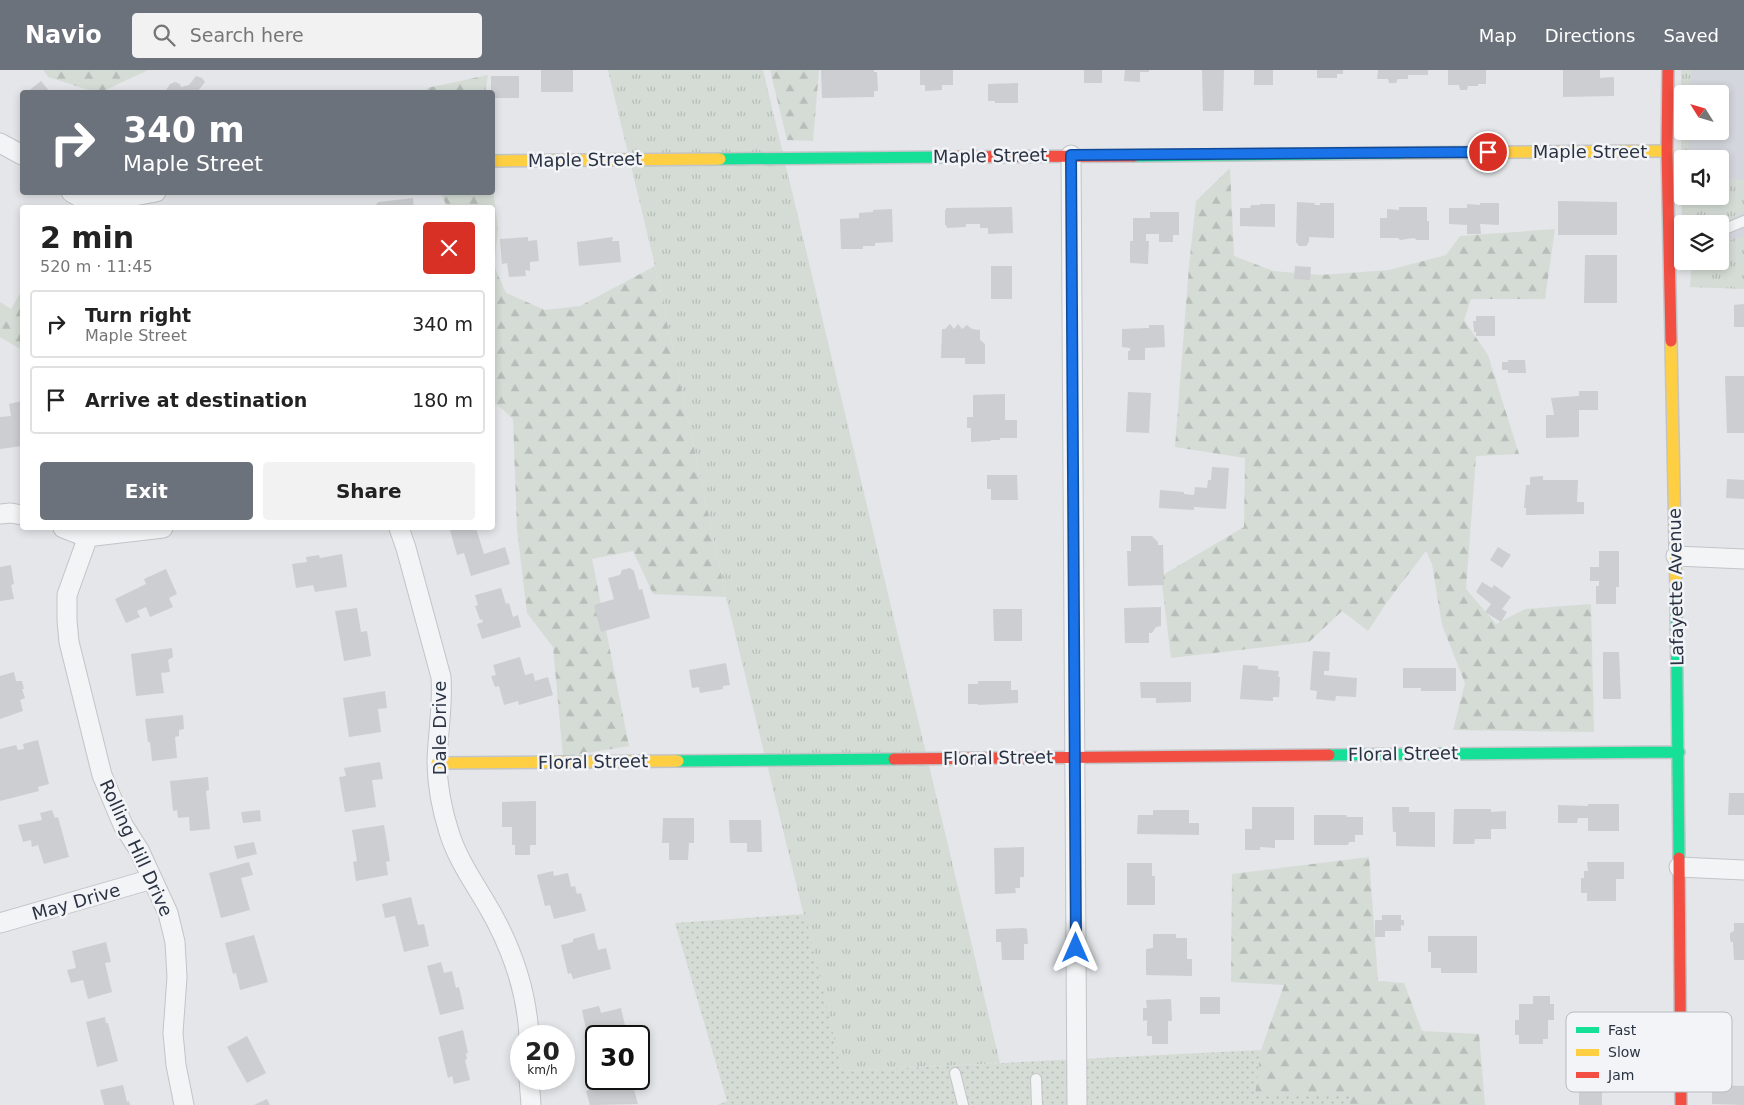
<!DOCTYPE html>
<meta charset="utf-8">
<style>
:root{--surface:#fff;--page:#f2f2f2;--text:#222;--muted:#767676;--line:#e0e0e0;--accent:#6c727c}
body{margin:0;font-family:"DejaVu Sans",sans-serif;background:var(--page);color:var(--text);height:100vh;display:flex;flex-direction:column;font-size:19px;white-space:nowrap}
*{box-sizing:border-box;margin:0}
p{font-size:16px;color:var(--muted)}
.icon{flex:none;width:28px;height:28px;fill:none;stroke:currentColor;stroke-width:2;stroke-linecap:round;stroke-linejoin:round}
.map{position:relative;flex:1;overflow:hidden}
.side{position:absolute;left:20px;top:135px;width:475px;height:325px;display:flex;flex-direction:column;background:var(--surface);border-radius:5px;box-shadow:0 2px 8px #0003}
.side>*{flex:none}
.top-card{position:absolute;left:20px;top:20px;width:475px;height:105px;border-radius:5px;box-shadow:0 2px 8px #0003;background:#6c727c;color:#fff;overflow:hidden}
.needle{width:32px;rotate:307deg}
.buttons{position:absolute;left:1674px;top:15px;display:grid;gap:10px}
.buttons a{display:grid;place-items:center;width:55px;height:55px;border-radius:5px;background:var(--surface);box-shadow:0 2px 8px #0003;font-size:25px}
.speed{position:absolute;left:510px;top:955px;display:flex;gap:10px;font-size:25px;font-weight:700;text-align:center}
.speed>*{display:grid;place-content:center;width:65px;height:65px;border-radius:50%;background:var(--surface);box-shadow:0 2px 8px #0003;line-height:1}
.speed small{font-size:12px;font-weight:400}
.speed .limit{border:2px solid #111;border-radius:8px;background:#fff;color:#111}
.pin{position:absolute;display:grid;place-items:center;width:42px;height:42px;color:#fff;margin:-21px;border:2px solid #fff;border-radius:50%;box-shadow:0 1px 5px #0007}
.me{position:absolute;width:55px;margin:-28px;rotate:0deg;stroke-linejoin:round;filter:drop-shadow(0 0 4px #0008)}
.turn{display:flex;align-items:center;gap:18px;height:105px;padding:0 20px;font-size:22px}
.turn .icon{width:65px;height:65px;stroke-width:2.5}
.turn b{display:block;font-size:35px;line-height:42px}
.round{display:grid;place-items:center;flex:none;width:52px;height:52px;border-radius:5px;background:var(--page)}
.head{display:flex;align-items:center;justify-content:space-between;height:85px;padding:0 20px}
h1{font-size:30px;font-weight:700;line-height:38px}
.cta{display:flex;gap:10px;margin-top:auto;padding:10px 20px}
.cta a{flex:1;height:58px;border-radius:5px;background:var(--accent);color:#fff;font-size:20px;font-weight:700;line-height:58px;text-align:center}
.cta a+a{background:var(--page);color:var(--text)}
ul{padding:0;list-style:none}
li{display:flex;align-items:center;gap:15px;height:68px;margin:0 10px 8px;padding:0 10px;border:2px solid var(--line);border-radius:5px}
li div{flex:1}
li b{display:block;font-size:19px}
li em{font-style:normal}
header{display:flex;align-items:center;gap:30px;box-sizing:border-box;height:70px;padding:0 25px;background:var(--accent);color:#fff}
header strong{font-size:24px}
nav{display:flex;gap:28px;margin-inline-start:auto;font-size:18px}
.search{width:350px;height:45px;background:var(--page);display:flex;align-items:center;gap:12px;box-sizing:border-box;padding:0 18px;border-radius:5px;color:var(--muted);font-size:19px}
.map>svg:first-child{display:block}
.built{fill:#d3d6dc;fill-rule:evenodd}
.grass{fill:url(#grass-tufts)}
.forest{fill:url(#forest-firs)}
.park{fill:url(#park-dots)}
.building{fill:#ccced1}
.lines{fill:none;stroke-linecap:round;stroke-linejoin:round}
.lane-casing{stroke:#c2c4c7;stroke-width:12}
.street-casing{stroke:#c2c4c7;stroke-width:21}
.fast-casing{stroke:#c2c4c7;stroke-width:14}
.slow-casing{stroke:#c2c4c7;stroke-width:14}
.jam-casing{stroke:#c2c4c7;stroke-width:14}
.lane{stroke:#f3f4f6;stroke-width:10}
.street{stroke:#f3f4f6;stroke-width:19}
.fast{stroke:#16e098;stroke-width:11}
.slow{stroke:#ffcf43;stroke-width:11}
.jam{stroke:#f24e42;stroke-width:11}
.route-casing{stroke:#114b97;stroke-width:12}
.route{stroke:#1a73e8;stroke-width:9}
.labels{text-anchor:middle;stroke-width:5;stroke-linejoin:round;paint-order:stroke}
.street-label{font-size:18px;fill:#2b3342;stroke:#f2f4f8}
.key{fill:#f2f4f8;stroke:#b6bac1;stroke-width:1}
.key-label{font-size:14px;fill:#2b3342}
</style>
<header>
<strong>Navio</strong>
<div class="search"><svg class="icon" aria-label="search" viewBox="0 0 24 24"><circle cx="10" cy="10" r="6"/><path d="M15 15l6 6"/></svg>Search here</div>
<nav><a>Map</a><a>Directions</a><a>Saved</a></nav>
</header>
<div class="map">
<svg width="1744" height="1035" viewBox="0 0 1744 1035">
<defs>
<pattern id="grass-tufts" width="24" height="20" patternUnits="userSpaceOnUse" patternTransform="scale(1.25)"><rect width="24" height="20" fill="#d5dcd5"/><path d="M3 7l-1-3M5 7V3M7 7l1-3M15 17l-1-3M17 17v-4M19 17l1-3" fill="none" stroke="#b7bdb8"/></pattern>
<pattern id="forest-firs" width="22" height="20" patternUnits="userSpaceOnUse" patternTransform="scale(1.25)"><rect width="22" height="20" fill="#d5dcd5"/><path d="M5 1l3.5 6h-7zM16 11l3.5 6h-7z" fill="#b7bdb8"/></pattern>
<pattern id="park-dots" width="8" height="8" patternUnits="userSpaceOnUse" patternTransform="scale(1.25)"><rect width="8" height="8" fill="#d5dcd5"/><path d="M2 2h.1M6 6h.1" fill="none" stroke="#b7bdb8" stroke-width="1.8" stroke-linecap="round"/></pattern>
</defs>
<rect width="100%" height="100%" fill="#e4e6e9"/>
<!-- built -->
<path class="built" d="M1681,0h63v202l-61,-3v-8h37v-37h-38v32zM1682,24h38v37h-38zM1682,89h38v37h-38z"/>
<!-- grass -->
<path class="grass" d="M608,0h155l237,993 -158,8 -116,-474 -71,-331z
M1681,0h10l-1,24h-8v37h7l-1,27 11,1h-17v37h38v-18l24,2v32c-19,13 -32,12 -54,12l-8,-11z
M1744,166v53l-54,-2 2,-26h28v-18z"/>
<!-- forest -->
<path class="forest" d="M43,0h105l-47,22h-6l-47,-15z
M770,0h49l-6,71 -26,-1z
M488,5l-3,17h-59l1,-4z
M1230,98l4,88 39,15 47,4 69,-5 57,-15 14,-19 95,-7 -10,70h-74l-7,21 24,35 31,99 -43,2 -10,133 30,35 29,-15 66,-5 3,128 -141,-2 12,-47 -23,-58 -10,-61 -6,-13 -39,51 -19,29 -26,-20 -33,31 -138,16 -10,-82 83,-49 1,-69 -70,-11 14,-181 7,-65z
M493,118l5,42 -4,36 12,27 39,17 35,-4 75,-40 71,331 -73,-3 -20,-43 -41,8 37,187 -66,11 -10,-110 -26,-34 -10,-84 -4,-110 -20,-18 -1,-193 -45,-1 -6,-14 51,-1z
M22,220v60l-22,-13v-35l11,7z
M1369,787l9,124 26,2 18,48 57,3 6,71h-135v-10h-96l7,-45 23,-65 -53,-3 1,-108z"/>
<!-- park -->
<path class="park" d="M805,844l37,157 419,-21 -6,45h95v10h-633l10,-4 -52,-178z"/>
<!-- building -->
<path class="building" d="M541,0h32v22h-32z
M821,0h53v2h3l1,19h-4v6l-52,1z
M920,0h33v15h-11v5l-17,1v-6h-5z
M1084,0h18v13h-18z
M1125,0h24v2h-9v10l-16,-1z
M1202,0h22l-1,41h-20z
M1254,0h19v15h-19z
M1317,0h26v4h-6v4h-20z
M1378,0h50v5h-20v4h-10l-2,4h-7l-1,-4h-11z
M1448,0h38v14h-8v2h-10l-1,4h-7l-1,-5h-11z
M1563,0h37v8l14,-1v19l-51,1z
M196,6l6,2 3,4 -8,10h-29l-2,-2 4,-6 5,-2 5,2 1,3 8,-2z
M491,6h28v22h-27v-6h-1z
M41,11l9,11h-23z
M1018,13v20h-23v-2h-7v-17z
M413,128l1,10h-40l4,-6z
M1558,131l59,1v33h-59z
M1297,132l17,1 1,2h5v-2h14v35l-25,-1v5l-3,4h-7l-3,-4z
M1480,133h19v22l-19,-1 1,10h-14v-9l-18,-1v-16h18v-4l13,1z
M1260,134h15v23l-35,-1v-18h10l1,-3h9z
M1012,137l1,26 -25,1v-6h-8v-4h-14v3l-19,1 -1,-3h-1v-15h1v-2z
M1399,137h28v14h2v19h-12l-3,-2 -14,2 -2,-2h-18v-20h7v-9l12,1z
M892,139l1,33 -18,1v3h-12v3h-22l-1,-30 19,-1v-5l14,-1v-2z
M1150,142h29v23h-6v7h-14v-8h-13v7h3l-1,23 -18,-1v-22h3v-23h17z
M528,167v4l9,-1 2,21 -9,1v9l-5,-1 1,6 -17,1 -2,-14 -5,1 -2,-25z
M613,167l-1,4h7l2,21 -42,4 -2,-24z
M1585,185h32v48h-33z
M991,196h21v33h-21z
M1295,196l16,1 -1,13 -16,-1z
M1744,234v23h-10v-22z
M1476,246h19v20h-19v-4h-2l-1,-11h3z
M950,254l4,5 4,-5 4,5 5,-4 5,4 8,1v10l5,4v20h-20v-6h-24l1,-29h3z
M1149,255h15l1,22 -20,1v12h-17v-9h2v-3l-8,-1v-18l27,-1z
M1508,290h17l1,13h-18v-3h-6v-8h6z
M1725,306h19v57h-17z
M1579,321h19v19h-19v27l-33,1v-23h8l-3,-17 28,-2z
M1128,322l23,1 -2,40 -23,-1z
M1005,324v26h12v18h-17v2h-9v1l-20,1v-14h-4v-11h6v-22z
M22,331v45l-22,3v-32l11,-1 -2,-12z
M1212,397l17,1 -3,41 -32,-2v3l-35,-2 1,-18 24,2v2l10,1 1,-8 12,1 1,-8h3z
M987,405h30l1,25h-27v-11h-4z
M1543,406v4h35l-1,22h7v12l-58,1v-7h-2l2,-23h4v-8z
M1727,409l17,1v19l-18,-1z
M458,458h18l8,26 21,-7 5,17 -39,12 -7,-23 -7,2 -7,-25z
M1131,466h21l6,6v3h5l1,40 -36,1 -1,-35h4z
M1498,477l13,8 -9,13 -12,-8z
M1599,481h20v36h-3v17h-20v-18h3v-5h-9v-14h9z
M342,484l5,33 -32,5 -2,-7 -17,3 -4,-24 15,-2 -1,-5 13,-2 1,3z
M11,495l3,19 -3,1 3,14 -14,2v-34z
M630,498l4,3 5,19 3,-1 8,29 -49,14 -7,-27 20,-6 -6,-21 12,-3 2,-5z
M166,499l11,25 -8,4 4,9 -23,10 -4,-10 -9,4 3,6 -14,6 -11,-24 31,-15 -2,-5z
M1482,512l10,6 2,-3 17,12 -9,12 5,3 -6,10 -16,-10 6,-8 -15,-12z
M501,518l5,16 3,-1 4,14 5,-2 3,12 -39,12 -5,-15 6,-2 -1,-3 -2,1 -5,-14 3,-1 -3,-10z
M1161,537v19l-5,1 -4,6h-3v10h-24l-1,-35z
M357,538l4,24 6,-1 4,25 -27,5 -9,-50z
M993,539h29v32h-28z
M172,578l1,9 -5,3 2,12 -9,1 3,20 -28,3 -5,-42z
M1313,581l17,1 -1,19h-5v4l33,3 -1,19 -20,-1 -1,5 -19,-2 1,-8 -7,-1z
M1603,582h16l2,47h-18z
M520,587l5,18 8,-2 2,8 13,-4 5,18 -34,10 -1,-4 -14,4 -5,-19 -4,1 -4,-11 5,-1 -3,-10z
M726,593l4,22 -7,1v3l-23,4 -1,-6 -7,1 -3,-18z
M1243,595l15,1v3l21,2 -1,6h2l-1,20h-6v4l-33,-2z
M1403,598h53v23h-35v-3h-18z
M14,602l2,9h6l2,8h-2l3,9 -5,2 3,11 -23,8v-43z
M978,611h33v9h7v13l-40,2v-1h-10v-20h10z
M1140,612h51v20l-35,1v-5h-15z
M385,621l2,17 -9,1 3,23 -32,5 -6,-39z
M183,645l1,14 -5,1v6l-4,1 2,21 -25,3 -2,-19h-2l-3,-23z
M38,670l11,44 -11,3 1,4 -39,10v-52l16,-4 2,5 6,-1 -1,-5z
M380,692l3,17 -11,1 4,27 -31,5 -6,-35 7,-1 -2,-8z
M208,707l1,13 -3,1 4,38 -20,2 -1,-14 -11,1 -1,-8 -4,1 -3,-30z
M1729,723h15v22h-16z
M536,731v44h-6v10h-15v-10h-3v-18h-10v-25z
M1588,734h31v27h-31v-13h-10l-1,5h-19v-18l30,1z
M1252,737h42v33h-19v8l-15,-1v3h-15v-21h7z
M1392,737h17v5h26v35l-39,-1v-14h-3z
M1454,739h37v3l15,-1v18h-15v10h-16l-1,5h-21z
M52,740l3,8 3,-1 11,40 -25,7 -6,-19 -6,2 -1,-7 -8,2 -5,-17 24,-5 -2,-7z
M260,740l1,11 -18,2 -2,-11z
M1153,740h36v13h10v12l-62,-1 1,-19h15z
M1314,745h32l1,2h16v18h-8v7h-6l-1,3h-34z
M663,748h31v25h-5l-1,17h-19v-17h-7z
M729,750h32l1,32h-15v-9h-17z
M384,755l6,36 -4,1 2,13 -32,6 -3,-19 4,-1 -5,-31z
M254,772l3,12 -20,5 -3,-13z
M1024,777v30h-4v11h-5l1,5 -21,1 -1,-46z
M249,792l4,13 -12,3 9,32 -29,8 -12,-45z
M1587,792h37v17h-8v22h-29v-8h-6v-15h3v-7h4z
M1127,793h25v13h3v29h-28z
M553,801l1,5 14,-3 3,14 4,-1 2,8 4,-1 5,18 -32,8 -4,-14 -5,1 -8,-31z
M411,827l7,28 6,-1 5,22 -25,6 -9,-36 -10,2 -3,-14z
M1382,845h19v5h3v6l-3,-1v6h-16v6h-10v-17h7z
M1734,853h10v37h-10l-1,-18h-2l-1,-2v-7l4,-2z
M1024,858l3,1 1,15h-4v16h-22l-1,-18h-5v-13z
M594,863l4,17 8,-2 5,21 -38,10 -2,-6 -3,1 -7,-29 12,-3v-3z
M1153,864h23v4h11v21h5v17l-46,-1v-26l7,-1z
M254,865l14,47 -28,8 -4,-17 -3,1 -8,-31z
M1428,866h49v37h-36v-5h-10v-16h-3z
M106,872l5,20 -6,1 7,29 -24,7 -5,-19 -12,3 -4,-13 9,-2 -4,-17z
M441,892l3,11 8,-2 4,17 3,-1 5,22 -24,6 -13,-49z
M1533,926h17v8h4v16h-6v19h-5v5h-24v-9h-4v-15h4v-16h14z
M1200,927h20v17h-20z
M1171,929l1,22h-4v23h-16v-8h-5v-16l-4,1v-13h4l-1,-8z
M599,936l2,7 20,-5 5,22 -15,4v2h-15v22l-7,1 -5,-24 3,-1 -5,-24z
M105,947l1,6h2l10,38 -21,6 -11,-45z
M463,960l5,23h-2l1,6 -2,1 5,20 -16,4 -2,-8 -4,2 -10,-41z
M247,966l19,37 -19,10 -20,-36z
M1579,1008h23v27h-23z
M605,1011l2,7 25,-6 6,22 -48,1 -4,-14 6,-2 -1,-4z
M123,1015l4,17 2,-1 1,4h-26l-4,-15z
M1712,1015l32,1v19l-32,-1z
M267,1029l3,6h-16z"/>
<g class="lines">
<!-- lane casing -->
<g class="lane-casing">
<path id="lane" d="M1720,161l24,-10
M955,1003l8,32
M1036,1009l1,26"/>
</g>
<!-- street casing -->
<g class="street-casing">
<path id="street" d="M0,73l22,12
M1071,85l6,950
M71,122l20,12 65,-12
M0,444l11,-1 11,2
M63,458l23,9 77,-9
M399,458l7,20 35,129c2,28 -3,56 -4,84 0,23 5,49 12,71 10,33 33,61 48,91 18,35 30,74 32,113
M86,467v5l-19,53v25l2,22 33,133 21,50 16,25 29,63 7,29 2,35 -4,56 3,32 8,40
M1676,486l68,3
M1679,797l65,3
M0,853l152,-44
M529,1009l2,26"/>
</g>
<!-- fast casing -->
<g class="fast-casing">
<path id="fast" d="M1134,86l269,-3
M720,89l225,-2
M1676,521l3,267
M1329,685l350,-3
M678,691l216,-2"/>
</g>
<!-- slow casing -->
<g class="slow-casing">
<path id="slow" d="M1403,83l264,-2
M492,91l228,-2
M1671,271l5,250
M437,693l241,-2"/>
</g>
<!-- jam casing -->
<g class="jam-casing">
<path id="jam" d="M1668,0l-1,81 4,190
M945,87l189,-1
M894,689l435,-4
M1679,788l2,247"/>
</g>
<!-- lane -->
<use href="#lane" class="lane"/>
<!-- street -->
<use href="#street" class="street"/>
<!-- fast -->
<use href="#fast" class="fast"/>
<!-- slow -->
<use href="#slow" class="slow"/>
<!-- jam -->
<use href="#jam" class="jam"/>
</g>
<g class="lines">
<!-- route casing -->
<g class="route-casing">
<path id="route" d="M1076,878l-5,-793 417,-3"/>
</g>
<!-- route -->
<use href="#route" class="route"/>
</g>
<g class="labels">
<!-- street labels -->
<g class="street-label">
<text x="1590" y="88">Maple Street</text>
<text transform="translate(990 86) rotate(-1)" y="6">Maple Street</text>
<text transform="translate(585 90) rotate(-1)" y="6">Maple Street</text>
<text transform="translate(1676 517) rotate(-91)" y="6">Lafayette Avenue</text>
<text transform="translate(440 658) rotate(-90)" y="6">Dale Drive</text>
<text transform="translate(1403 684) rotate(-1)" y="6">Floral Street</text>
<text transform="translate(998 688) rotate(-1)" y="6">Floral Street</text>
<text transform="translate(593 692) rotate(-1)" y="6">Floral Street</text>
<text transform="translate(136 778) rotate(65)" y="6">Rolling Hill Drive</text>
<text transform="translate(76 832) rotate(-16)" y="6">May Drive</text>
</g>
</g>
<!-- legend -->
<rect x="1566" y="942" width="166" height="80" rx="8" class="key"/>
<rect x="1576" y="957" width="23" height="6" fill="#16e098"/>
<rect x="1576" y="979" width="23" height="7" fill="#ffcf43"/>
<rect x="1576" y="1002" width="23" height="6" fill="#f24e42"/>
<g class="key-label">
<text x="1608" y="965">Fast</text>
<text x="1608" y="987">Slow</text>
<text x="1608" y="1010">Jam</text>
</g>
</svg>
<div class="buttons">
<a><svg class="needle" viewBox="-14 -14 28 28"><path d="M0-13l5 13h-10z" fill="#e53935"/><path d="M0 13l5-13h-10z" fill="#767676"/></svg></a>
<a><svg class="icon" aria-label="sound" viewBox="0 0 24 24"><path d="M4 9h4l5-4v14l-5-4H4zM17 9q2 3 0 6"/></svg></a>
<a><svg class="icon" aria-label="layers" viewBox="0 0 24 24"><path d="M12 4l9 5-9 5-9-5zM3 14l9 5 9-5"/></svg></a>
</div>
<div class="speed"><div>20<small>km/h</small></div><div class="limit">30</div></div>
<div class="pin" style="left:1488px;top:82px;background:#d93025"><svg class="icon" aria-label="arrive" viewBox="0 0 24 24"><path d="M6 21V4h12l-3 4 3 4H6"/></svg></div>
<svg class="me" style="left:1076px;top:878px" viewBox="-20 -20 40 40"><path d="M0-17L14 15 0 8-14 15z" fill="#1a73e8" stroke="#fff" stroke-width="4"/></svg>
<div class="top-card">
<div class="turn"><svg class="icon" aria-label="right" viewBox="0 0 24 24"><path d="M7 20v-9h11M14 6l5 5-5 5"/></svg><div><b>340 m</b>Maple Street</div></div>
</div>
<section class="side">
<div class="head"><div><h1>2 min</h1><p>520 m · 11:45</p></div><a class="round" style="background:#d93025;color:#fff"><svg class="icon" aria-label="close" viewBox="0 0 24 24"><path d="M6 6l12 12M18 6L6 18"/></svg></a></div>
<ul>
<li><svg class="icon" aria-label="right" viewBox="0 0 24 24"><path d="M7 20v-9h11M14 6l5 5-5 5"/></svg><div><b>Turn right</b><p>Maple Street</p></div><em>340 m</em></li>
<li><svg class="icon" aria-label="arrive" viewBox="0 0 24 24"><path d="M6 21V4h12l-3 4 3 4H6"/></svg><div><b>Arrive at destination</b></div><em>180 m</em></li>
</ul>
<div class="cta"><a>Exit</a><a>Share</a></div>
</section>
</div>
